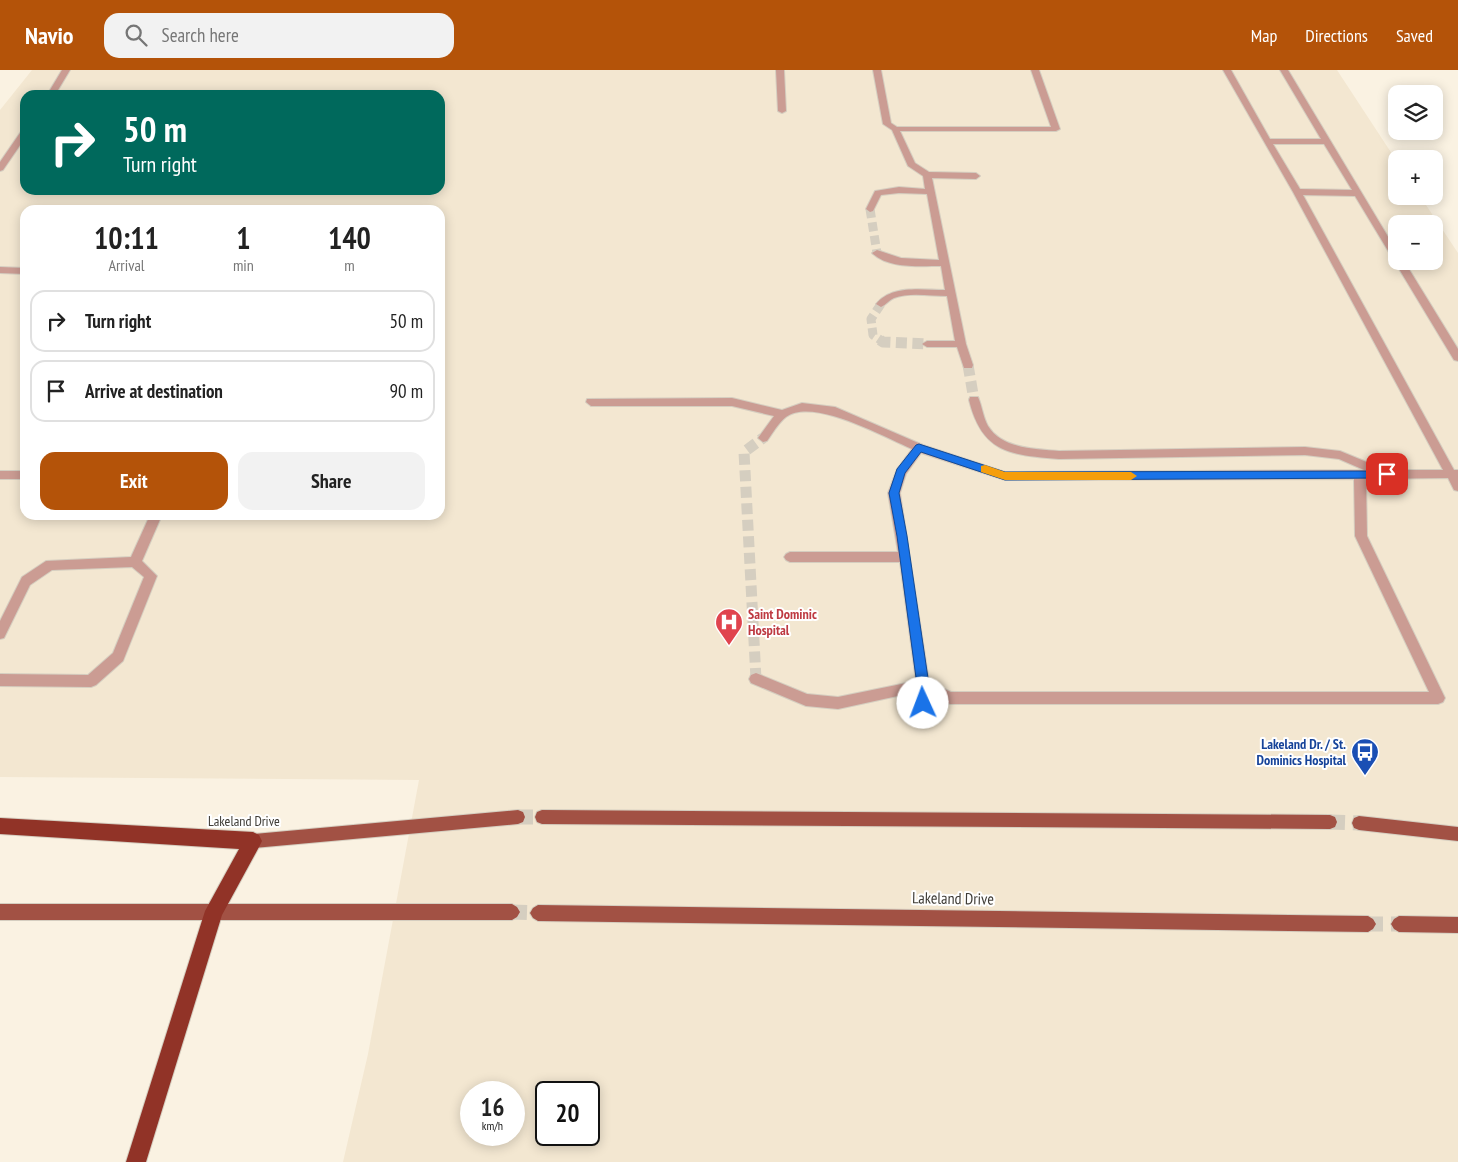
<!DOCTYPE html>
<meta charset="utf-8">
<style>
:root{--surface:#fff;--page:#f2f2f2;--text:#222;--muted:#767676;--line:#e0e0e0;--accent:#b45309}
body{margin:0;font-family:"PT Sans Narrow",sans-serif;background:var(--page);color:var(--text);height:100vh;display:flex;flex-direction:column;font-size:19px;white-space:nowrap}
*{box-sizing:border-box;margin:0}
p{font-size:16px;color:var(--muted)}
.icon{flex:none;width:28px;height:28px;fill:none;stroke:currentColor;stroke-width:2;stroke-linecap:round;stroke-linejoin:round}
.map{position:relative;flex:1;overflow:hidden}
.panel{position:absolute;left:20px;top:135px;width:425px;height:315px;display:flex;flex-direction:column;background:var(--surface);border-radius:15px;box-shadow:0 2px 12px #0003}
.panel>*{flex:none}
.banner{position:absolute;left:20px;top:20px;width:425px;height:105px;border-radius:15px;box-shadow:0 2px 12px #0003;background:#00695c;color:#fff;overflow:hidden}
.tools{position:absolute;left:1388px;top:15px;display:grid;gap:10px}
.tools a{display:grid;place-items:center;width:55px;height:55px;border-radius:10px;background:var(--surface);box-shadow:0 2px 12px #0003;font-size:25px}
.speed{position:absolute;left:460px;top:1011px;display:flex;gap:10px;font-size:25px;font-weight:700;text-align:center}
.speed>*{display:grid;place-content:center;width:65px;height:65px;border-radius:50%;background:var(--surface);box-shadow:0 2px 12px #0003;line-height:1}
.speed small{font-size:12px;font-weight:400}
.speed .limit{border:2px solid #111;border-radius:8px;background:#fff;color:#111}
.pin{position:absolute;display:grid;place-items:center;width:42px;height:42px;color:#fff;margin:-21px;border-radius:10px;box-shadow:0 2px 8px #0006}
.me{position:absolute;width:55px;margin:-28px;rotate:358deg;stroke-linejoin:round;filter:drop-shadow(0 0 4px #0008)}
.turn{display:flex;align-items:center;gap:18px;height:105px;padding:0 20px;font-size:22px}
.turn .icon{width:65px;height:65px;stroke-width:2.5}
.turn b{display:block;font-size:35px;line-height:42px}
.eta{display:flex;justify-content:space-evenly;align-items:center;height:85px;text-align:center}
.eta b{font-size:30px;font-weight:600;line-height:35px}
.action{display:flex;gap:10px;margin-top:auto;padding:10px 20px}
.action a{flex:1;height:58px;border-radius:15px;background:var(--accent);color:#fff;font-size:20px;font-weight:600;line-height:58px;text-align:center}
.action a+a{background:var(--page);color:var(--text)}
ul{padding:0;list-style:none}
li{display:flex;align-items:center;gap:15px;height:62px;margin:0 10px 8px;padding:0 10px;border:2px solid var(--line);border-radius:15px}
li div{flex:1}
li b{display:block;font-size:19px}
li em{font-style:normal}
header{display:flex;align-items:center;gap:30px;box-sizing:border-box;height:70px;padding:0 25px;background:var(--accent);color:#fff}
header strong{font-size:24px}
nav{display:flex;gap:28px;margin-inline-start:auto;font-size:18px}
.search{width:350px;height:45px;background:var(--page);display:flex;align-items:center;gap:12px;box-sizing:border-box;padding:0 18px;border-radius:15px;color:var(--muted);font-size:19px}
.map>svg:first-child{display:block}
.built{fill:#f3e7d1;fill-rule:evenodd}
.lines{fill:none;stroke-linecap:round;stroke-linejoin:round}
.minor-tunnel-far1{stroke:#d5cec0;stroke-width:9;stroke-dasharray:9 4.5;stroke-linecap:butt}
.minor-tunnel{stroke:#d5cec0;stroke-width:11;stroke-dasharray:11 5.5;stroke-linecap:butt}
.major-tunnel{stroke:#d5cec0;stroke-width:15;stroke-dasharray:15 8;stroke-linecap:butt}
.minor-casing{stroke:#d5cec0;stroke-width:2}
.major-casing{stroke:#d5cec0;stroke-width:2}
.highway-casing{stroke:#d5cec0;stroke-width:2}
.minor{fill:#cb9c93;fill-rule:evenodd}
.major{fill:#a25144;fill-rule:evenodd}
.highway{fill:#913327;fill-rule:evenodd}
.route{fill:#1a73e8;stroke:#114b97}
.slow{fill:#f59e0b}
.labels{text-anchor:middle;stroke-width:4;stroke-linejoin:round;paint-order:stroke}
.health-label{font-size:14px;font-weight:bold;fill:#be3a42;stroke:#fff;text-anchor:start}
.transit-label{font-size:14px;font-weight:bold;fill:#164399;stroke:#fff;text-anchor:end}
.street-label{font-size:14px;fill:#3f3c36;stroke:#fff}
.near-street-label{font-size:16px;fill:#3f3c36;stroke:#fff}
</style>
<header>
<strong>Navio</strong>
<div class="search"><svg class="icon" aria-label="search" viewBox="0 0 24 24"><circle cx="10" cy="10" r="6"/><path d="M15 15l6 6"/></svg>Search here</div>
<nav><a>Map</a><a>Directions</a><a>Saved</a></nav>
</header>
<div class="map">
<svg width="1458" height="1092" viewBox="0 0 1458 1092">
<rect width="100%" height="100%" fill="#faf2e2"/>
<!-- built -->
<path class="built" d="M32,0h1305l59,90v36h24l38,57v909h-1115l25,-108 51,-274 -419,-3v-667zM25,25h415v95h-415zM25,140h415v305h-415zM1396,154h38v37h-38zM471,1022h43v43h-43zM546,1022h43v43h-43z"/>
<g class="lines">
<!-- minor-tunnel-far1 -->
<path class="minor-tunnel-far1" d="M870,139l7,44
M881,234l-10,15 2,16 9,6"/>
<!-- minor-tunnel -->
<path class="minor-tunnel" d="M880,270l3,2 44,2
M968,295l6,35
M756,609l-12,-227 19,-14"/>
<!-- major-tunnel -->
<path class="major-tunnel" d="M518,747h24
M1330,752l29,1
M512,842l26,1
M1368,854h31"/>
<!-- minor casing -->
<g class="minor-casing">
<path id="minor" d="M62,0h8l-15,25h-8z
M776,0h8l2,41 -4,2 -4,-2z
M873,0h8l10,53 6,4h154l-20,-57h8l21,59 -4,2h-156l15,32 14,9 47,1 4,3 -4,3 -44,-1 34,166 7,21 -1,3h-8l-7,-21h-30l-5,-3 5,-3h28l-8,-45c-16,0 -38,-4 -53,2 -5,2 -8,7 -13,9l-5,-3c16,-20 47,-14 69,-14l-4,-24c-21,0 -53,3 -69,-13l5,-3 24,8 38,2 -12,-66 -28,-1 -18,2 -8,16 -3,1 -4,-3 9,-18 24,-4 26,2 -2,-13 -15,-10 -16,-36 -9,-6z
M1223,0h8l39,69h51l-41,-69h8l108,180v11h8l54,88v12l-4,-1 -99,-164 -52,-1 151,275h4v21l-4,-1 -6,-12 -82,1 1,57 78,162 -2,4 -5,2h-488l-20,-9c0,10 -6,25 -16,29l-5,-2 -2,-4 9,-16v-10l-78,17 -32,-3 -55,-23 -2,-4 2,-4 5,-2 51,21 31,3 78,-16 -16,-119h-110l-4,-2 -2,-3 2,-3 4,-2h108l-10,-59 9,-24 15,-20c-28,-12 -99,-52 -126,-32 -7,5 -14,17 -19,24l-4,1 -5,-4 16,-22 -42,-10h-141l-5,-4 1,-3 145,-1 50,12 20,-7 33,4 88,38 82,27 359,-2 -25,-11 -34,-4 -246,4c-49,-4 -77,-6 -90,-59l1,-3h8c4,9 5,20 10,29 14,23 48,23 71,25l246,-4 35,4 46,19h57l-150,-278zM1273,74h51l28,46 -52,-1zM921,383l84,27 349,-1 1,57 74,156h-478l-22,-10 -29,-189 6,-19z
M22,60h3v8l-22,32 -3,1v-9z
M0,197l25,1v6l-25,-1z
M0,401h25v8h-25z
M150,445h12l-20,46 15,15 -34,85 -27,24 -5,2 -91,-1v-12l88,1 25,-22 31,-76 -12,-10 -80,3 -22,15 -26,53 -4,1v-18l22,-44 24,-16 85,-4z"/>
</g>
<!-- major casing -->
<g class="major-casing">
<path id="major" d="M518,740l5,2 2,5 -2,5 -5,2 -265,24 -5,-2 -2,-5 2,-5 5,-2z
M542,740l788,5 5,2 2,5 -2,5 -5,2 -788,-5 -5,-2 -2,-5 2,-5z
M1359,746l99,11v14l-99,-11 -5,-2 -2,-5 2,-5z
M0,834h512l5,3 3,5 -3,5 -5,3h-512z
M538,835l830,11 5,3 3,5 -3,5 -5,3 -830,-11 -5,-3 -3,-5 3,-5z
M1399,846l59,1v16l-59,-1 -5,-3 -3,-5 3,-5z"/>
</g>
<!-- highway casing -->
<g class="highway-casing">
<path id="highway" d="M0,748l253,14 6,3 3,6 -3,6 -37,68 -76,247h-20l79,-251 34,-62 -239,-15z"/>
</g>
<!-- minor -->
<use href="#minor" class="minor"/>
<!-- major -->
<use href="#major" class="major"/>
<!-- highway -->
<use href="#highway" class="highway"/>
</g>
<!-- route -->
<path class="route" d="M919,374l86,28 382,-1 5,3 -5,4 -382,2 -84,-28 -16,21 -6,20 8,43 22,149 -2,22 -4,1 -5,-1 -1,-22 -20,-149 -8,-43 8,-24 19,-24z"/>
<!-- slow -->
<path class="slow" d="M985,395l20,7h126l6,4 -6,4h-126l-24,-8v-6z"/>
<!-- icons -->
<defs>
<g id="hospital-pin" transform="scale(1.4375)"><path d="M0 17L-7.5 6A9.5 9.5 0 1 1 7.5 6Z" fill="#e0444e" stroke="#fff"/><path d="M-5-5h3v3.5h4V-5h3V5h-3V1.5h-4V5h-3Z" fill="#fff"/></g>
<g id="bus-pin" transform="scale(1.4375)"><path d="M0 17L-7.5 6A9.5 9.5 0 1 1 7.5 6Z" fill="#1a4fb4" stroke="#fff"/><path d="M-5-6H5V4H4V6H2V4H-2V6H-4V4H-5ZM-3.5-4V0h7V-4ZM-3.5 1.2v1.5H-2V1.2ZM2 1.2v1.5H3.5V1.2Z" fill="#fff"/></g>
</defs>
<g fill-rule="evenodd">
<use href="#hospital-pin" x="729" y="552"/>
<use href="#bus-pin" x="1365" y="682"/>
</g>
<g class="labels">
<!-- health labels -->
<g class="health-label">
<text x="748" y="549">Saint Dominic<tspan x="748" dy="16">Hospital</tspan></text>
</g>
<!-- transit labels -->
<g class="transit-label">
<text x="1346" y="679">Lakeland Dr. / St.<tspan x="1346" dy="16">Dominics Hospital</tspan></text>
</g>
<!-- street labels -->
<g class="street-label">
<text x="244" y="756">Lakeland Drive</text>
</g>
<!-- near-street labels -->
<g class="near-street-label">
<text transform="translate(953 828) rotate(1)" y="6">Lakeland Drive</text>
</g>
</g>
</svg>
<div class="tools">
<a><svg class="icon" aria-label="layers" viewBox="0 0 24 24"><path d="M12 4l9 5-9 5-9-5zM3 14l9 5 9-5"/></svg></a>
<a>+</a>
<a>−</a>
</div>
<div class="speed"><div>16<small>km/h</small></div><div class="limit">20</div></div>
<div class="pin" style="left:1387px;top:404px;background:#d93025"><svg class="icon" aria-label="arrive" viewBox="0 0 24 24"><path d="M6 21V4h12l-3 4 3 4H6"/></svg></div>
<svg class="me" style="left:923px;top:633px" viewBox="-20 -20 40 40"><circle r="19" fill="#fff"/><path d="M0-13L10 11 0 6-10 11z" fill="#1a73e8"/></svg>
<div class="banner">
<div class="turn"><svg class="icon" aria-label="right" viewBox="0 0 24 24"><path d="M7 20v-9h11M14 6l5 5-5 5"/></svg><div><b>50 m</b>Turn right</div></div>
</div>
<section class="panel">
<div class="eta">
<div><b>10:11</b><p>Arrival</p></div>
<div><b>1</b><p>min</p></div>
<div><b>140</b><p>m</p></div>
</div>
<ul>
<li><svg class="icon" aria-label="right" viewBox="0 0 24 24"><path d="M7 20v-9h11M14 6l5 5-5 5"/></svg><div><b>Turn right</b></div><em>50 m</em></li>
<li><svg class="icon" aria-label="arrive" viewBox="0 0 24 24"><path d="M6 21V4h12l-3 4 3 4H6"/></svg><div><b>Arrive at destination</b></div><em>90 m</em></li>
</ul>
<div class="action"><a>Exit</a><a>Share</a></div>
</section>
</div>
